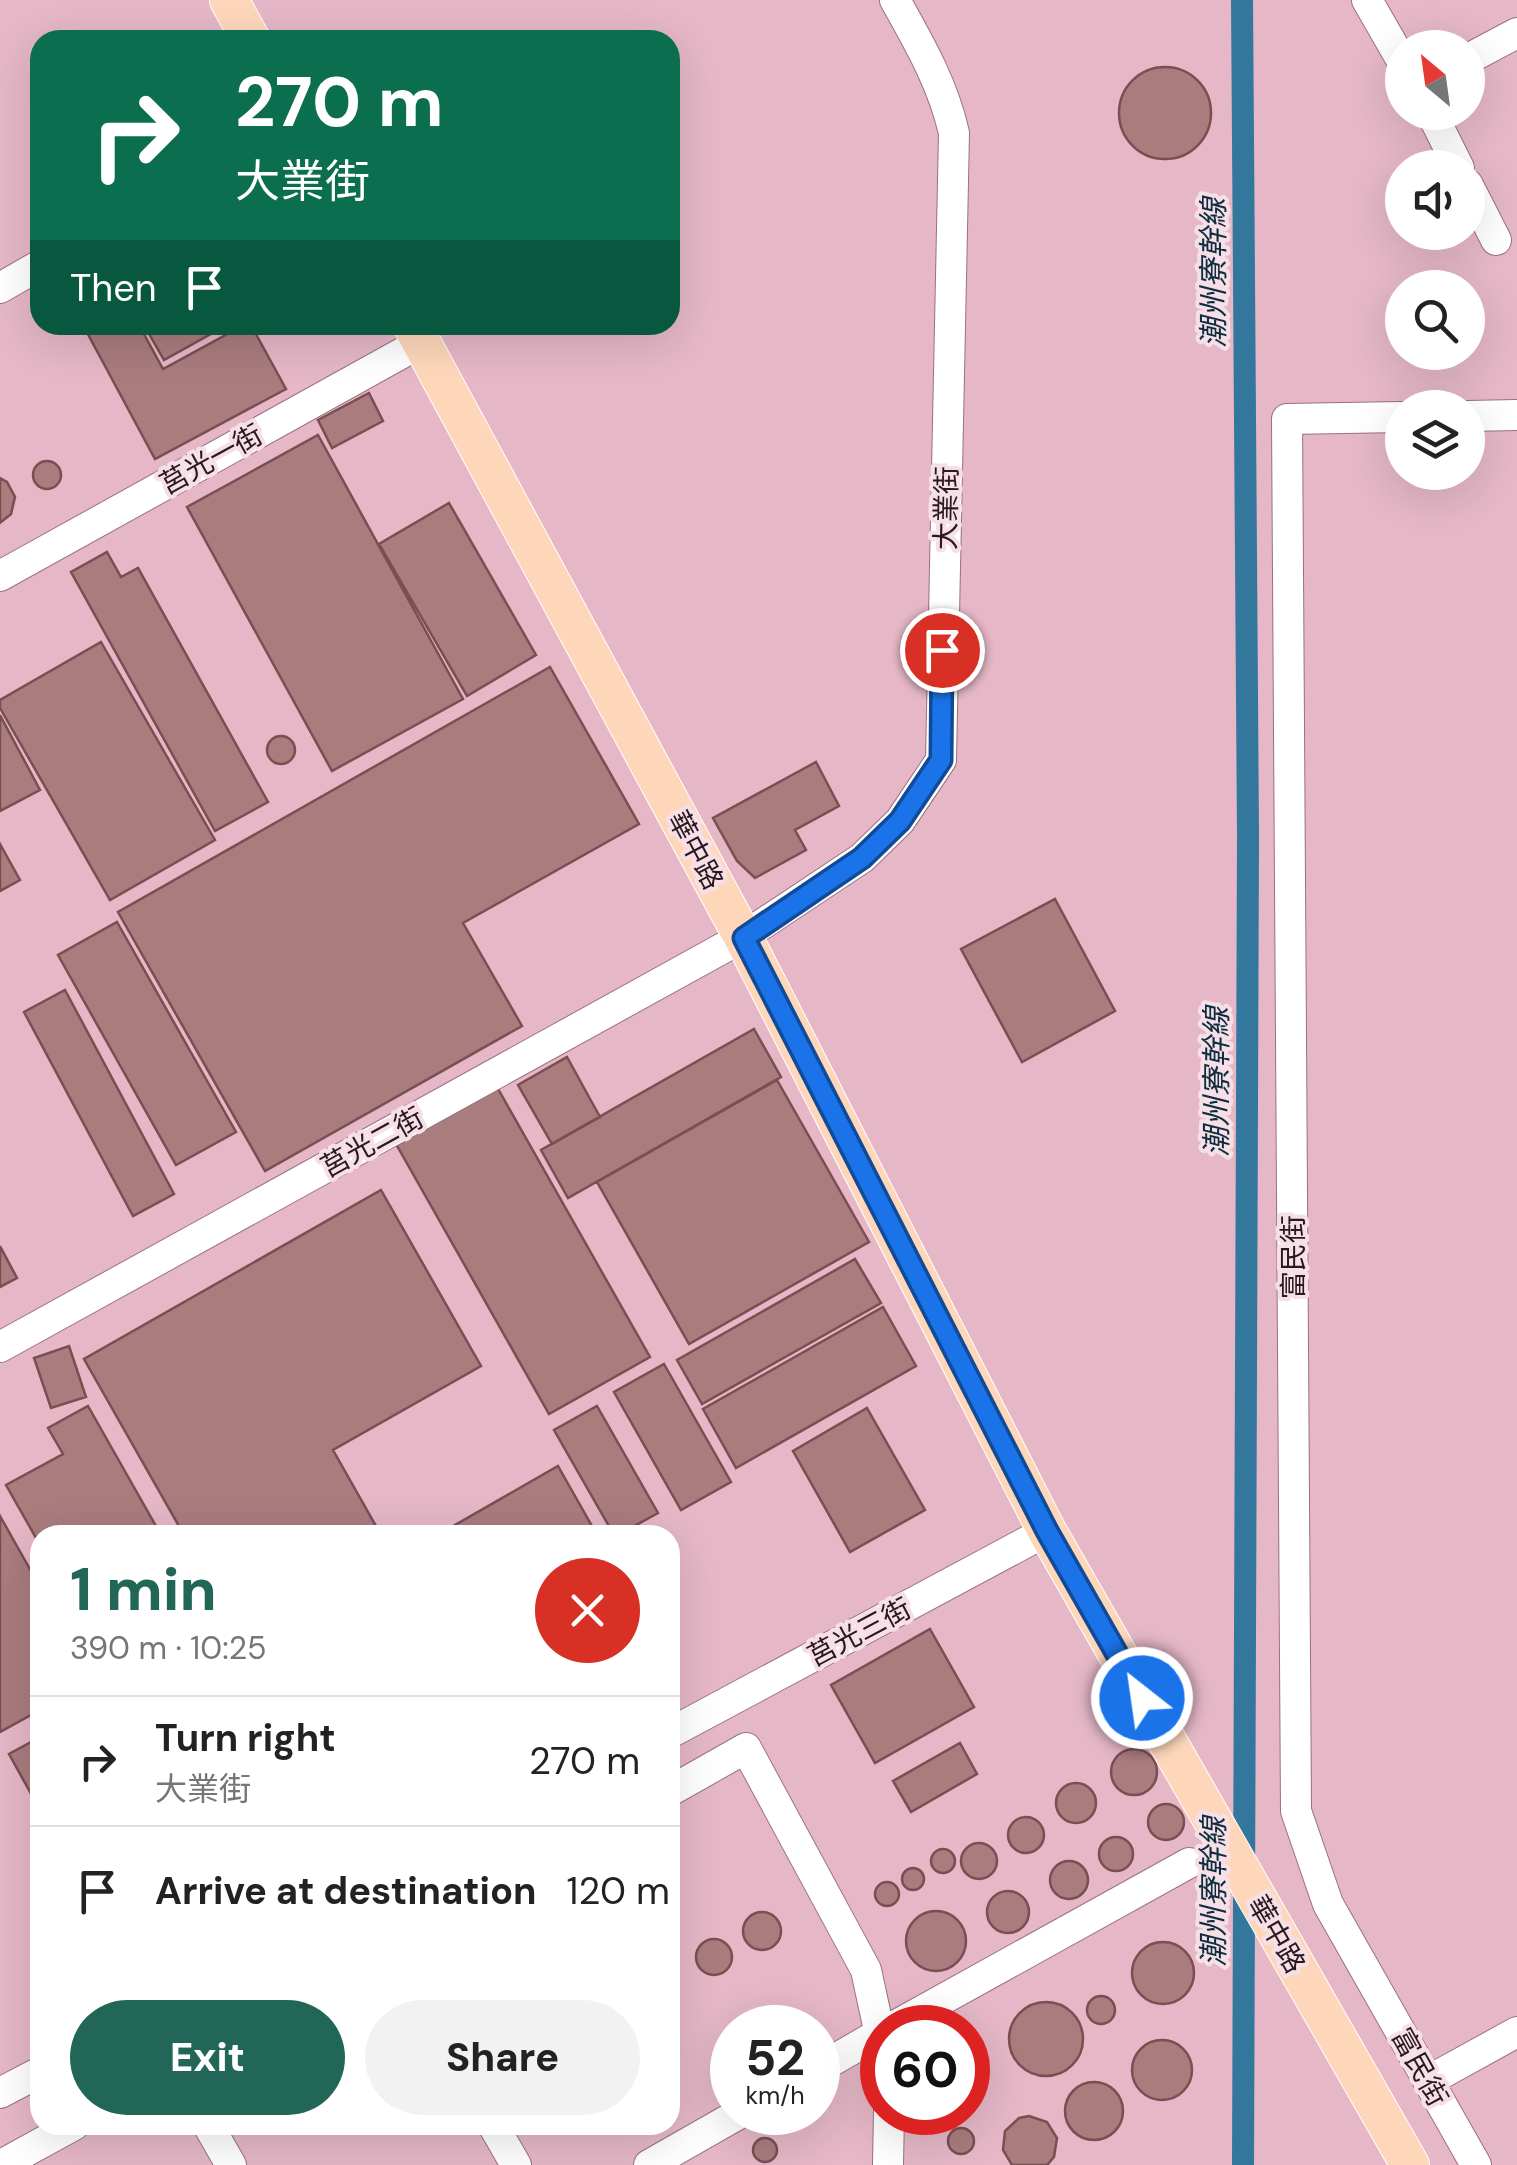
<!DOCTYPE html>
<meta charset="utf-8">
<style>
:root{--surface:#fff;--page:#f2f2f2;--text:#222;--muted:#767676;--line:#e0e0e0;--accent:#226657}
body{margin:0;font-family:"DM Sans","Noto Sans TC",sans-serif;background:var(--page);color:var(--text);height:100vh;display:flex;flex-direction:column;font-size:38px;white-space:nowrap}
*{box-sizing:border-box;margin:0}
p{font-size:32px;color:var(--muted)}
.icon{flex:none;width:55px;height:55px;fill:none;stroke:currentColor;stroke-width:2;stroke-linecap:round;stroke-linejoin:round}
.map{position:relative;flex:1;overflow:hidden}
.details{position:absolute;left:30px;top:1525px;width:650px;height:610px;display:flex;flex-direction:column;background:var(--surface);border-radius:30px;box-shadow:0 10px 40px #0002}
.details>*{flex:none}
.top-card{position:absolute;left:30px;top:30px;width:650px;height:305px;border-radius:30px;box-shadow:0 10px 40px #0002;background:#0b6e4f;color:#fff;overflow:hidden}
.needle{width:65px;rotate:331deg}
.fabs{position:absolute;left:1385px;top:30px;display:grid;gap:20px}
.fabs a{display:grid;place-items:center;width:100px;height:100px;border-radius:50%;background:var(--surface);box-shadow:0 10px 40px #0002;font-size:50px}
.speed{position:absolute;left:710px;top:2005px;display:flex;gap:20px;font-size:50px;font-weight:700;text-align:center}
.speed>*{display:grid;place-content:center;width:130px;height:130px;border-radius:50%;background:var(--surface);box-shadow:0 10px 40px #0002;line-height:1}
.speed small{font-size:25px;font-weight:400}
.speed .limit{border:15px solid #d22;background:#fff;color:#111}
.pin{position:absolute;display:grid;place-items:center;width:85px;height:85px;color:#fff;margin:-42px;border:5px solid #fff;border-radius:50%;box-shadow:0 2px 10px #0007}
.me{position:absolute;width:110px;margin:-55px;rotate:330deg;stroke-linejoin:round;filter:drop-shadow(0 0 8px #0008)}
.turn{display:flex;align-items:center;gap:35px;height:210px;padding:0 40px;font-size:45px}
.turn .icon{width:130px;height:130px;stroke-width:2.5}
.turn b{display:block;font-size:70px;line-height:85px}
.then{display:flex;align-items:center;height:95px;padding:0 40px;background:#0003;gap:20px;font-size:38px}
.round{display:grid;place-items:center;flex:none;width:105px;height:105px;border-radius:52px;background:var(--page)}
.overview{display:flex;align-items:center;justify-content:space-between;height:170px;padding:0 40px}
h1{font-size:60px;font-weight:800;line-height:75px;color:var(--accent)}
.cta{display:flex;gap:20px;margin-top:auto;padding:20px 40px}
.cta a{flex:1;height:115px;border-radius:60px;background:var(--accent);color:#fff;font-size:40px;font-weight:800;line-height:115px;text-align:center}
.cta a+a{background:var(--page);color:var(--text)}
ul{padding:0;list-style:none}
li{display:flex;align-items:center;gap:30px;height:130px;padding:0 40px;border-top:2px solid var(--line)}
li div{flex:1}
li b{display:block;font-size:38px}
li em{font-style:normal}
.map>svg:first-child{display:block}
.lines{fill:none;stroke-linecap:round;stroke-linejoin:round}
.canal{stroke:#33779c;stroke-width:22}
.building{fill:#a97c7e;stroke:#794f52;stroke-width:2.5}
.minor-casing{stroke:#9a7180;stroke-width:32}
.major-casing{stroke:#fff;stroke-width:40}
.minor{stroke:#fff;stroke-width:30}
.major{stroke:#fed7bb;stroke-width:38}
.route-casing{stroke:#114b97;stroke-width:25}
.route{stroke:#1a73e8;stroke-width:18}
.labels{text-anchor:middle;stroke-width:8;stroke-linejoin:round;paint-order:stroke}
.street-label{font-size:28px;fill:#29191f;stroke:#f7dfe7}
.water-label{font-size:30px;font-style:italic;fill:#0e2d3e;stroke:#f7dfe7}
</style>
<div class="map">
<svg width="1517" height="2165" viewBox="0 0 1517 2165">
<rect width="100%" height="100%" fill="#e5b7c7"/>
<g class="lines">
<!-- canal -->
<path class="canal" d="M1242,0l6,836 -5,1329"/>
</g>
<!-- building -->
<path class="building" d="M1119 113a46 46 0 1 1 92 0a46 46 0 1 1-92 0Z
M83,325h56l24,44 81,-44h7l35,64 -131,70z
M144,325h83l-63,35z
M369,393l14,28 -51,27 -14,-28z
M318,435l145,264 -131,72 -145,-264z
M33 475a14 14 0 1 1 28 0a14 14 0 1 1-28 0Z
M0,478l7,4 8,15 -4,17 -11,9z
M449,503l87,152 -69,41 -88,-152z
M107,552l14,25 17,-9 130,234 -53,29 -144,-259z
M101,642l114,198 -105,60 -110,-192v-8z
M550,667l89,157 -176,99 59,103 -257,145 -147,-259z
M0,715l40,75 -40,21z
M267 750a14 14 0 1 1 28 0a14 14 0 1 1-28 0Z
M816,762l23,44 -44,24 11,20 -51,28 -18,-17 -24,-43z
M0,844l20,36 -20,11z
M1055,899l60,112 -93,51 -61,-113z
M117,922l119,210 -60,33 -118,-210z
M65,990l109,204 -41,22 -109,-204z
M754,1029l27,48 -213,121 -27,-48z
M567,1057l33,60 -48,27 -34,-59z
M777,1080l92,162 -180,102 -92,-162z
M497,1087l153,270 -101,57 -153,-270z
M381,1190l100,176 -148,84 48,85h-197l-100,-176z
M0,1246l17,32 -17,9z
M855,1259l26,44 -179,101 -25,-44z
M883,1307l33,59 -180,102 -33,-59z
M69,1346l17,51 -35,11 -17,-50z
M664,1364l67,118 -50,28 -67,-118z
M88,1406l73,129h-121v10l-34,-60 57,-31 -15,-26z
M597,1406l61,107 -40,22h-4l-60,-105z
M867,1408l58,102 -75,42 -57,-101z
M558,1466l39,69h-155l-1,-2z
M0,1516l40,71v123l-40,22z
M930,1629l44,78 -99,56 -44,-78z
M40,1737v73l-31,-56z
M960,1743l17,31 -66,38 -18,-31z
M1111 1772a23 23 0 1 1 46 0a23 23 0 1 1-46 0Z
M1056 1803a20 20 0 1 1 40 0a20 20 0 1 1-40 0Z
M1148 1822a18 18 0 1 1 36 0a18 18 0 1 1-36 0Z
M1008 1835a18 18 0 1 1 36 0a18 18 0 1 1-36 0Z
M1099 1854a17 17 0 1 1 34 0a17 17 0 1 1-34 0Z
M961 1861a18 18 0 1 1 36 0a18 18 0 1 1-36 0Z
M931 1861a12 12 0 1 1 24 0a12 12 0 1 1-24 0Z
M1050 1880a19 19 0 1 1 38 0a19 19 0 1 1-38 0Z
M902 1879a11 11 0 1 1 22 0a11 11 0 1 1-22 0Z
M875 1894a12 12 0 1 1 24 0a12 12 0 1 1-24 0Z
M987 1912a21 21 0 1 1 42 0a21 21 0 1 1-42 0Z
M906 1941a30 30 0 1 1 60 0a30 30 0 1 1-60 0Z
M743 1931a19 19 0 1 1 38 0a19 19 0 1 1-38 0Z
M696 1957a18 18 0 1 1 36 0a18 18 0 1 1-36 0Z
M1132 1973a31 31 0 1 1 62 0a31 31 0 1 1-62 0Z
M1087 2010a14 14 0 1 1 28 0a14 14 0 1 1-28 0Z
M1009 2039a37 37 0 1 1 74 0a37 37 0 1 1-74 0Z
M1132 2070a30 30 0 1 1 60 0a30 30 0 1 1-60 0Z
M732,2056v31h-3l-6,-2 -8,-11 5,-13z
M1065 2111a29 29 0 1 1 58 0a29 29 0 1 1-58 0Z
M1029,2116l18,6 10,16 -3,19 -7,8h-35l-9,-15 2,-19 14,-13z
M948 2141a13 13 0 1 1 26 0a13 13 0 1 1-26 0Z
M753 2150a12 12 0 1 1 24 0a12 12 0 1 1-24 0Z"/>
<g class="lines">
<!-- minor casing -->
<g class="minor-casing">
<path id="minor" d="M1367,0l35,61
M1468,59l49,-26
M1431,112l28,56
M1468,185l28,55
M0,288l40,-23
M1468,416l49,-1
M1402,417l-115,2 9,1392 32,93 148,261
M0,576l422,-234
M0,1347l743,-410 119,-79 38,-37 41,-61 13,-627c-11,-49 -35,-90 -59,-133
M670,1733l377,-202
M670,1791l76,-43 120,222 16,74
M891,2028l298,-165
M818,2069l64,-37
M1428,2081l89,-49
M0,2093l40,-21
M208,2125l23,40
M493,2125l23,40
M1,2165l73,-40
M649,2165l93,-53
M888,2165l1,-53"/>
</g>
<!-- major casing -->
<g class="major-casing">
<path id="major" d="M229,0l22,40
M412,325l331,612 304,594 363,634"/>
</g>
<!-- minor -->
<use href="#minor" class="minor"/>
<!-- major -->
<use href="#major" class="major"/>
</g>
<g class="lines">
<!-- route casing -->
<g class="route-casing">
<path id="route" d="M942,650l-1,110 -41,61 -38,37 -118,80 303,593 95,167"/>
</g>
<!-- route -->
<use href="#route" class="route"/>
</g>
<g class="labels">
<!-- street labels -->
<g class="street-label">
<text transform="translate(211 459) rotate(-29)" y="10">莒光一街</text>
<text transform="translate(946 508) rotate(-89)" y="10">大業街</text>
<text transform="translate(696 850) rotate(62)" y="10">華中路</text>
<text transform="translate(372 1142) rotate(-29)" y="10">莒光二街</text>
<text transform="translate(1293 1257) rotate(-90)" y="10">富民街</text>
<text transform="translate(859 1632) rotate(-28)" y="10">莒光三街</text>
<text transform="translate(1277 1934) rotate(60)" y="10">華中路</text>
<text transform="translate(1420 2067) rotate(61)" y="10">富民街</text>
</g>
<!-- water labels -->
<g class="water-label">
<text transform="translate(1214 273) rotate(-90)" y="10">潮州寮幹線</text>
<text transform="translate(1217 1082) rotate(-90)" y="10">潮州寮幹線</text>
<text transform="translate(1214 1892) rotate(-90)" y="10">潮州寮幹線</text>
</g>
</g>
</svg>
<div class="fabs">
<a><svg class="needle" viewBox="-14 -14 28 28"><path d="M0-13l5 13h-10z" fill="#e53935"/><path d="M0 13l5-13h-10z" fill="#767676"/></svg></a>
<a><svg class="icon" aria-label="sound" viewBox="0 0 24 24"><path d="M4 9h4l5-4v14l-5-4H4zM17 9q2 3 0 6"/></svg></a>
<a><svg class="icon" aria-label="search" viewBox="0 0 24 24"><circle cx="10" cy="10" r="6"/><path d="M15 15l6 6"/></svg></a>
<a><svg class="icon" aria-label="layers" viewBox="0 0 24 24"><path d="M12 4l9 5-9 5-9-5zM3 14l9 5 9-5"/></svg></a>
</div>
<div class="speed"><div>52<small>km/h</small></div><div class="limit">60</div></div>
<div class="pin" style="left:942px;top:650px;background:#d93025"><svg class="icon" aria-label="arrive" viewBox="0 0 24 24"><path d="M6 21V4h12l-3 4 3 4H6"/></svg></div>
<svg class="me" style="left:1142px;top:1698px" viewBox="-20 -20 40 40"><circle r="17" fill="#1a73e8" stroke="#fff" stroke-width="3"/><path d="M0-11L8 9 0 5-8 9z" fill="#fff"/></svg>
<div class="top-card">
<div class="turn"><svg class="icon" aria-label="right" viewBox="0 0 24 24"><path d="M7 20v-9h11M14 6l5 5-5 5"/></svg><div><b>270 m</b>大業街</div></div>
<div class="then">Then<svg class="icon" aria-label="arrive" viewBox="0 0 24 24"><path d="M6 21V4h12l-3 4 3 4H6"/></svg></div>
</div>
<section class="details">
<div class="overview"><div><h1>1 min</h1><p>390 m · 10:25</p></div><a class="round" style="background:#d93025;color:#fff"><svg class="icon" aria-label="close" viewBox="0 0 24 24"><path d="M6 6l12 12M18 6L6 18"/></svg></a></div>
<ul>
<li><svg class="icon" aria-label="right" viewBox="0 0 24 24"><path d="M7 20v-9h11M14 6l5 5-5 5"/></svg><div><b>Turn right</b><p>大業街</p></div><em>270 m</em></li>
<li><svg class="icon" aria-label="arrive" viewBox="0 0 24 24"><path d="M6 21V4h12l-3 4 3 4H6"/></svg><div><b>Arrive at destination</b></div><em>120 m</em></li>
</ul>
<div class="cta"><a>Exit</a><a>Share</a></div>
</section>
</div>
